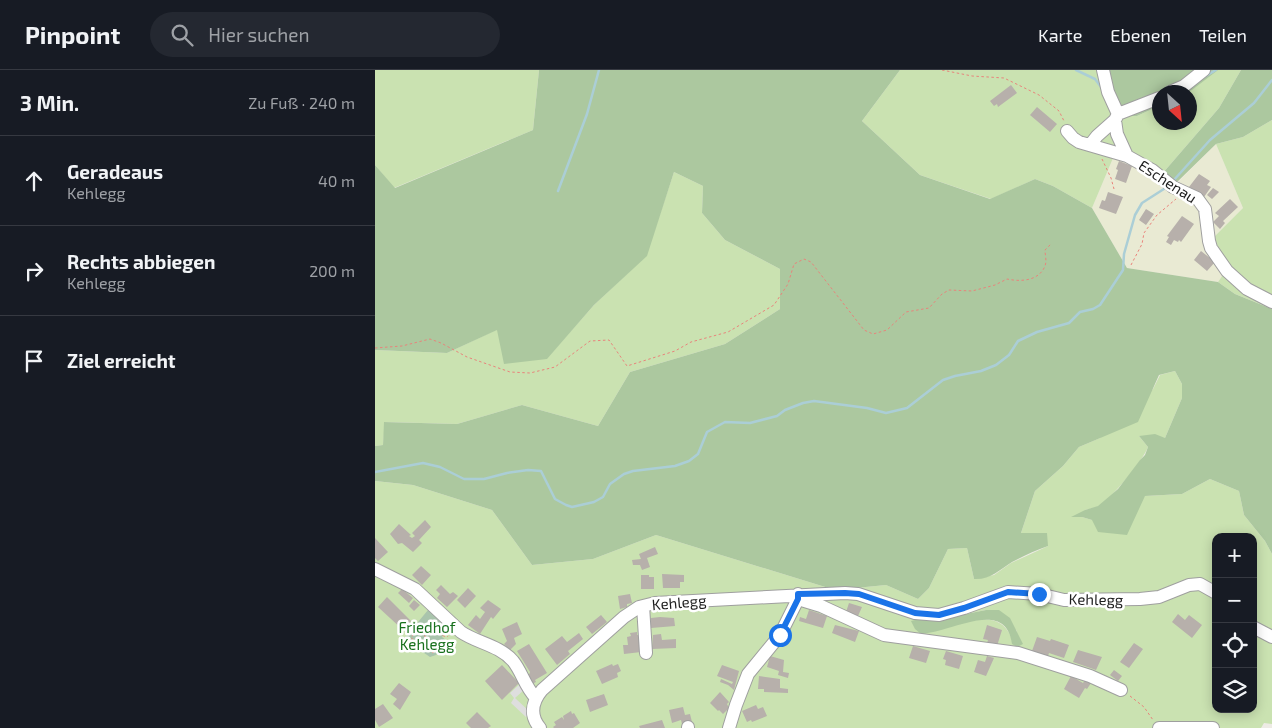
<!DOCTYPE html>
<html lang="de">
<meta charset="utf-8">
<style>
:root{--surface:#171b24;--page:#242831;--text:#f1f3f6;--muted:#9ea1a6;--line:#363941}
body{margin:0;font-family:"Exo 2",sans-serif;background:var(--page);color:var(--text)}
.controls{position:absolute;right:15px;bottom:15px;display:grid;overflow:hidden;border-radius:10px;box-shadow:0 2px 12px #0003}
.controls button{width:45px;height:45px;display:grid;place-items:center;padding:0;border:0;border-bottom:1px solid var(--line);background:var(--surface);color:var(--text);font:25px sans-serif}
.compass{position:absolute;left:777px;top:15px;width:45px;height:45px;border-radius:50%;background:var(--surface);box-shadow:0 2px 12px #0003;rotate:153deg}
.stop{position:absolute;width:15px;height:15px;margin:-11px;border:4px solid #1a73e8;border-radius:50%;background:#fff}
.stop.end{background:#1a73e8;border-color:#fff;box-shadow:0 1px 5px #0008}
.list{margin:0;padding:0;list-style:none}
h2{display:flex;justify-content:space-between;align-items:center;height:65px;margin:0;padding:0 20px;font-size:21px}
h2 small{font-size:16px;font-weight:400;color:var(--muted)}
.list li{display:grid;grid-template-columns:32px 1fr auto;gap:15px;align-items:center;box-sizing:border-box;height:90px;padding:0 20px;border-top:1px solid var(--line)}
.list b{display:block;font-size:19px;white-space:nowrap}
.list p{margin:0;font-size:16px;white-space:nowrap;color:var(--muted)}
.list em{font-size:16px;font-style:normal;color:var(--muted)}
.icon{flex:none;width:28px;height:28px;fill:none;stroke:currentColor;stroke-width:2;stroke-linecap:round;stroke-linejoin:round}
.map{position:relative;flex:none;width:897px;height:658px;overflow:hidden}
header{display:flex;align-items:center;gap:30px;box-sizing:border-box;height:70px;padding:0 25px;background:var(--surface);border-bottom:1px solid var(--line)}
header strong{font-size:24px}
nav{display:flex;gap:28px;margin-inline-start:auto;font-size:18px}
.search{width:350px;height:45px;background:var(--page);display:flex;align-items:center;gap:12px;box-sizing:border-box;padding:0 18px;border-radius:28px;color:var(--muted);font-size:19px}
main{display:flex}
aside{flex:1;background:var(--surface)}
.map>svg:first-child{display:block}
.farmland{fill:#e9ead3}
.grass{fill:#cae2b1;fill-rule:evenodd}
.forest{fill:#acc89f}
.cemetery{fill:#a9c4ac}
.parking{fill:#dedede}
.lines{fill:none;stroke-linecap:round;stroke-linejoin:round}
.stream{stroke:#abced6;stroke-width:2.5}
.building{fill:#b7b0ab}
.minor-casing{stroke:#9f9f9f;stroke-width:14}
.path{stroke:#e9837b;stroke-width:1;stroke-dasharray:2.5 2.5;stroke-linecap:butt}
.minor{stroke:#fff;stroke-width:12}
.route{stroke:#1a73e8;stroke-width:6}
.labels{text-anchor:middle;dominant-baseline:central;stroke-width:5;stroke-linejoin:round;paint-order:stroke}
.street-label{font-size:15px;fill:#1e1e1e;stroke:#fff}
.park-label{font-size:15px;fill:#18701d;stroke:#fff}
</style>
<header>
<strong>Pinpoint</strong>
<div class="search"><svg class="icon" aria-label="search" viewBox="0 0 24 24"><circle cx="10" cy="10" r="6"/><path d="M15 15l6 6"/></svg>Hier suchen</div>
<nav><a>Karte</a><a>Ebenen</a><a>Teilen</a></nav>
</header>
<main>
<aside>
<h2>3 Min.<small>Zu Fuß · 240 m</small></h2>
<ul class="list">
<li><svg class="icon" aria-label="ahead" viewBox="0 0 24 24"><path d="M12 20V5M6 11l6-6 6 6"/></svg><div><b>Geradeaus</b><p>Kehlegg</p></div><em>40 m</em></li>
<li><svg class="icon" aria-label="right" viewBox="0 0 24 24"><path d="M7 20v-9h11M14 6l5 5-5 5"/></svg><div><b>Rechts abbiegen</b><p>Kehlegg</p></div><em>200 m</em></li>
<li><svg class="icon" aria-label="arrive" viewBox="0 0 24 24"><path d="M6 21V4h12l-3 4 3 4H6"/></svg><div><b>Ziel erreicht</b></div></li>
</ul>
</aside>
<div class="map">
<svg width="897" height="658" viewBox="0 0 897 658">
<rect width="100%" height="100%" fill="#eeebe5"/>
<path class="farmland" d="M841 74 868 138 835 171 852 199 843 212 752 198 717 138 741 81 800 115Z"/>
<path class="grass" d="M0 0H164L158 60 19 118 0 95Z
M525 0H730L762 46 784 36V52H814V22H813L842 0H866L844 38 787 104 741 81 717 138 678 116 660 109 616 129 545 105 487 51Z
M897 50V239L860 224 843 212 852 199 835 171 868 138 841 74 868 67Z
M299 102 328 116 327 143 350 170 405 199V239L350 274 255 302 223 356 147 335 82 354 10 352 8 375 0 376V280L72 283 123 259 172 288 219 235 271 186Z
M800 301 807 314V328L790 368 764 366 773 377C769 389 735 431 722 437 719 438 714 439 710 440L707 447 717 450 770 426 807 424 835 409 864 421 869 445 890 471 897 484V654L889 653 886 658H0V411L38 415 117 440 157 495 218 489 281 465 460 520 511 515 543 529 554 518 573 479 592 478 599 509 619 505 636 493 673 476 646 463 660 421 688 396 704 377 725 368 778 319 785 305ZM841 467H878V639H841ZM611 540 642 561 636 567C623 534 580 557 556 562L540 550H560Z"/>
<path class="forest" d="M164 0H525L487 51 545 105 615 129 660 109 678 116 717 138 752 198 843 212 860 224 897 239V484L890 471 869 445 864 421 835 409 807 424 770 426 752 465 723 462 717 450 707 447H696L710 440 723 436 743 419 765 390 770 385 773 377 764 366 780 364 790 368 807 328V314L800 301 784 305 763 352 704 377 688 396 660 421 646 463H672L673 476C661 480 649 486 637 492 624 500 615 510 599 509L592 478 573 479 554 518 543 529 511 515 460 520 281 465 218 489 157 495 117 440 38 415 0 411V376L8 375 9 352 82 354 147 335 223 356 255 302 350 274 405 239V199L350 170 327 143 328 116 299 102 272 186 219 235 172 289 129 294 122 260 72 283 0 280V95L20 118 158 60Z
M730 0H843L817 20 813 22H784V36L762 46H751L746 40Z
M866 0H897V50L868 67 841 74 799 115 787 104 844 38Z
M611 540H624L635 548 648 574 642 577 637 574C632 537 597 552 573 558 564 561 555 563 546 564L540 559 536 551 540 550H560Z"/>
<path class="cemetery" d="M53 540H57L73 556 67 567 72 571 61 585 55 587 29 569Z"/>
<path class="parking" d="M145 614 150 619 140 628 155 642 151 647 136 633 139 628 135 623Z"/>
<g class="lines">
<path class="stream" d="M701 0 720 9 726 17
M829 7 841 0
M798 111 835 70 879 33 897 10
M183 121 212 44 224 0
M0 402 48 393 65 397 89 409H109L132 403 153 400 166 401 180 429 191 435 197 437 219 432 228 427 235 414 249 404 258 401 300 396 314 391 323 384 332 362 350 352 375 353 402 346 410 340 428 333 439 331 492 338 511 343 532 338 568 310 580 306 606 301 621 295 634 285 643 271 662 262 694 253 705 242 718 239 725 235 748 200 749 184 760 145 767 133 792 117"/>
</g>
<path class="building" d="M636 15 642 23 623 37 622 34 619 36 615 31Z
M662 37 682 54 675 62 655 45Z
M744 91 757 96 751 113 740 109 743 100 741 99Z
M824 104 835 111 832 115 836 117 829 127 814 117Z
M838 118 844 122 837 129 832 125Z
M733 122 748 127 741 144 724 138 727 130 730 131Z
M855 129 863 137 848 151 850 153 845 159 838 152 844 146 840 143Z
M771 139 779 144 771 155 764 150Z
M807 146 819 154 806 172 804 170 803 172 799 170 796 175 791 172 794 167 792 166Z
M826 181 840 192 832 201 819 190Z
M50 450 56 457 44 470 47 473 38 482 27 473 23 474 15 464 24 454 36 465 34 466 37 468 40 466 37 463Z
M0 468 13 482 3 491 0 488Z
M280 477 283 484 272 488 275 497 267 500 265 495H258L257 490 266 489 264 484Z
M46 496 56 505 47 515 37 505Z
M287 504 309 505V512H305V518H288Z
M266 505H274V507H279V519H266Z
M66 515 75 524 78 522 83 526 72 537 62 528 65 524 61 520Z
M93 518 101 526 90 538 82 530Z
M27 519 38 528 34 533 23 523Z
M255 524 257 533 252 534V537L245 539 243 526Z
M12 527 36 551 28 560 3 537Z
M39 530 45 535 39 541 34 536Z
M113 530 126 539 118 549 116 547 105 564 93 555 101 545 105 549 110 542 105 538Z
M474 533 487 537 483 546 471 542Z
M434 540 452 546 448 558 424 551 425 547 431 549Z
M803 544 810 550 814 545 827 555 817 568 797 552Z
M226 545 232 552 217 564 211 557Z
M285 547 299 548 300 556 276 558V548Z
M142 552 147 564 139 568 141 574 135 580 129 574 132 571 127 559Z
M460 555 484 561 480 572 457 563Z
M612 555 627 560 622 576 612 573 613 570 608 569Z
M262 562V565H265L266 582 249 584 248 575H253L252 567 256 566 255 563Z
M204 563 208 569 193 581 195 584 182 595 170 579 187 566 192 572Z
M286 564 287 570 301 569V578L277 579 278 565Z
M662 567 675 571 676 569 694 575 689 588 674 583 673 586 657 581Z
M759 573 768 579 754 598 745 592Z
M154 574 172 603 160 610 161 612 157 614 153 608 155 602 142 581Z
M538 576 555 581 551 593 534 588Z
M703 580 727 587 721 600 698 592Z
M571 581 588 586 584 599 570 595 571 590 568 589Z
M395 586 409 590 408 602 414 603 413 608 403 605 404 601 392 597Z
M612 586 619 588 611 606 599 602 603 590 610 592Z
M237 594 238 596 243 594 246 601 242 603 243 607 227 614 221 601Z
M127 595 144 613 127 630 110 611Z
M347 595 364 601 359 620 353 615 345 612 346 609 357 614 358 612 342 606Z
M739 600 747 606 743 611 735 605Z
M384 606 405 609V618L413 619V623L389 622V619H383Z
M696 606 708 613 710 610 716 613 712 619 710 618 704 628 689 619Z
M24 613 36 622 25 640 18 634 22 629 15 624Z
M345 622 354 632 352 634 354 638 348 644 344 640 343 641 335 633Z
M229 624 233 635 215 642 211 630Z
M8 634 18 648 4 657 0 650V639Z
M381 635 383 639 388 637 392 646 377 652 376 650 372 652 367 641Z
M308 637 310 645 315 644 317 652 307 654 306 650 297 653 294 640Z
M196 641 197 644 199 643 205 653 198 658H179L178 657 181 655 179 652 187 647 189 650 188 646Z
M102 642 116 656 113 658H96L91 653Z
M287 650 290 658H265L264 656Z"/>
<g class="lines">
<g class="minor-casing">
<path id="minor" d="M728 0 733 22 743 44 740 50 742 64 752 86 777 100 798 117 822 128 830 139 834 171 836 178 852 201 872 219 897 232
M795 22 809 16 829 0
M743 44 784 28
M692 61 698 68 704 72 752 86
M715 75 722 66 740 50
M0 499 40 519 86 562C102 573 124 575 138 591 147 602 150 617 161 628
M423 529 446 536 509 565 643 583 715 606 746 620
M268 536 271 583
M878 557 897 567
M313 657V658
M165 658C154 645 157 632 167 620L249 547 264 537 280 533 470 523 483 524 540 543 564 545 589 538 633 522 664 524 689 530 765 529 784 527 814 515 825 514 841 523
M354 658 361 635 373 604 405 565 423 529V524
M784 658H838"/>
</g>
<path class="path" d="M567 0 597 6 629 8 664 25 684 41 689 51
M727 89 736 108 739 119
M756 195 767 174 769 163 782 145 801 129
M0 278 27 276 55 269 66 273 92 287 135 302 155 303 180 297 215 271 234 270 252 296 300 281 316 272 353 262 399 235 413 214 419 194 429 189 436 192 489 260 498 264 512 260 531 242 554 238 567 224 574 220 597 221 620 215 632 209C646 212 664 211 670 196 672 191 670 185 670 180L676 174
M41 560 36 568 58 583 63 575 41 560 46 554 54 561 72 567 73 566
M755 626 769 637 778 650"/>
<use href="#minor" class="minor"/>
</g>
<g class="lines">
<path class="route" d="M405 565 423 529V524L470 523 484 524 540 543 564 545 589 538 633 522 664 524"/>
</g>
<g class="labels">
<g class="street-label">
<text transform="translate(793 111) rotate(33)">Eschenau</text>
<text transform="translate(721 529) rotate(1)">Kehlegg</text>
<text transform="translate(304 532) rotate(-5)">Kehlegg</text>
</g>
<g class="park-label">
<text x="52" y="557">Friedhof<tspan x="52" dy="17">Kehlegg</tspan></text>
</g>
</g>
</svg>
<div class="controls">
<button>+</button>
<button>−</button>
<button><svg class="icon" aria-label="locate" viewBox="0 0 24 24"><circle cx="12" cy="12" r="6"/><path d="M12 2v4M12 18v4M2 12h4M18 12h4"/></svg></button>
<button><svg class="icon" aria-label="layers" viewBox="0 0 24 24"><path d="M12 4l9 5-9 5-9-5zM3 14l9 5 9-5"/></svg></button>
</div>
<svg class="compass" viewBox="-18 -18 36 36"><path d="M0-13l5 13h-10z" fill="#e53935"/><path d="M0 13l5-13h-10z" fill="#9ea1a6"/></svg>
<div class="stop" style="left:405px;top:565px"></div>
<div class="stop end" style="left:664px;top:524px"></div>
</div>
</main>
